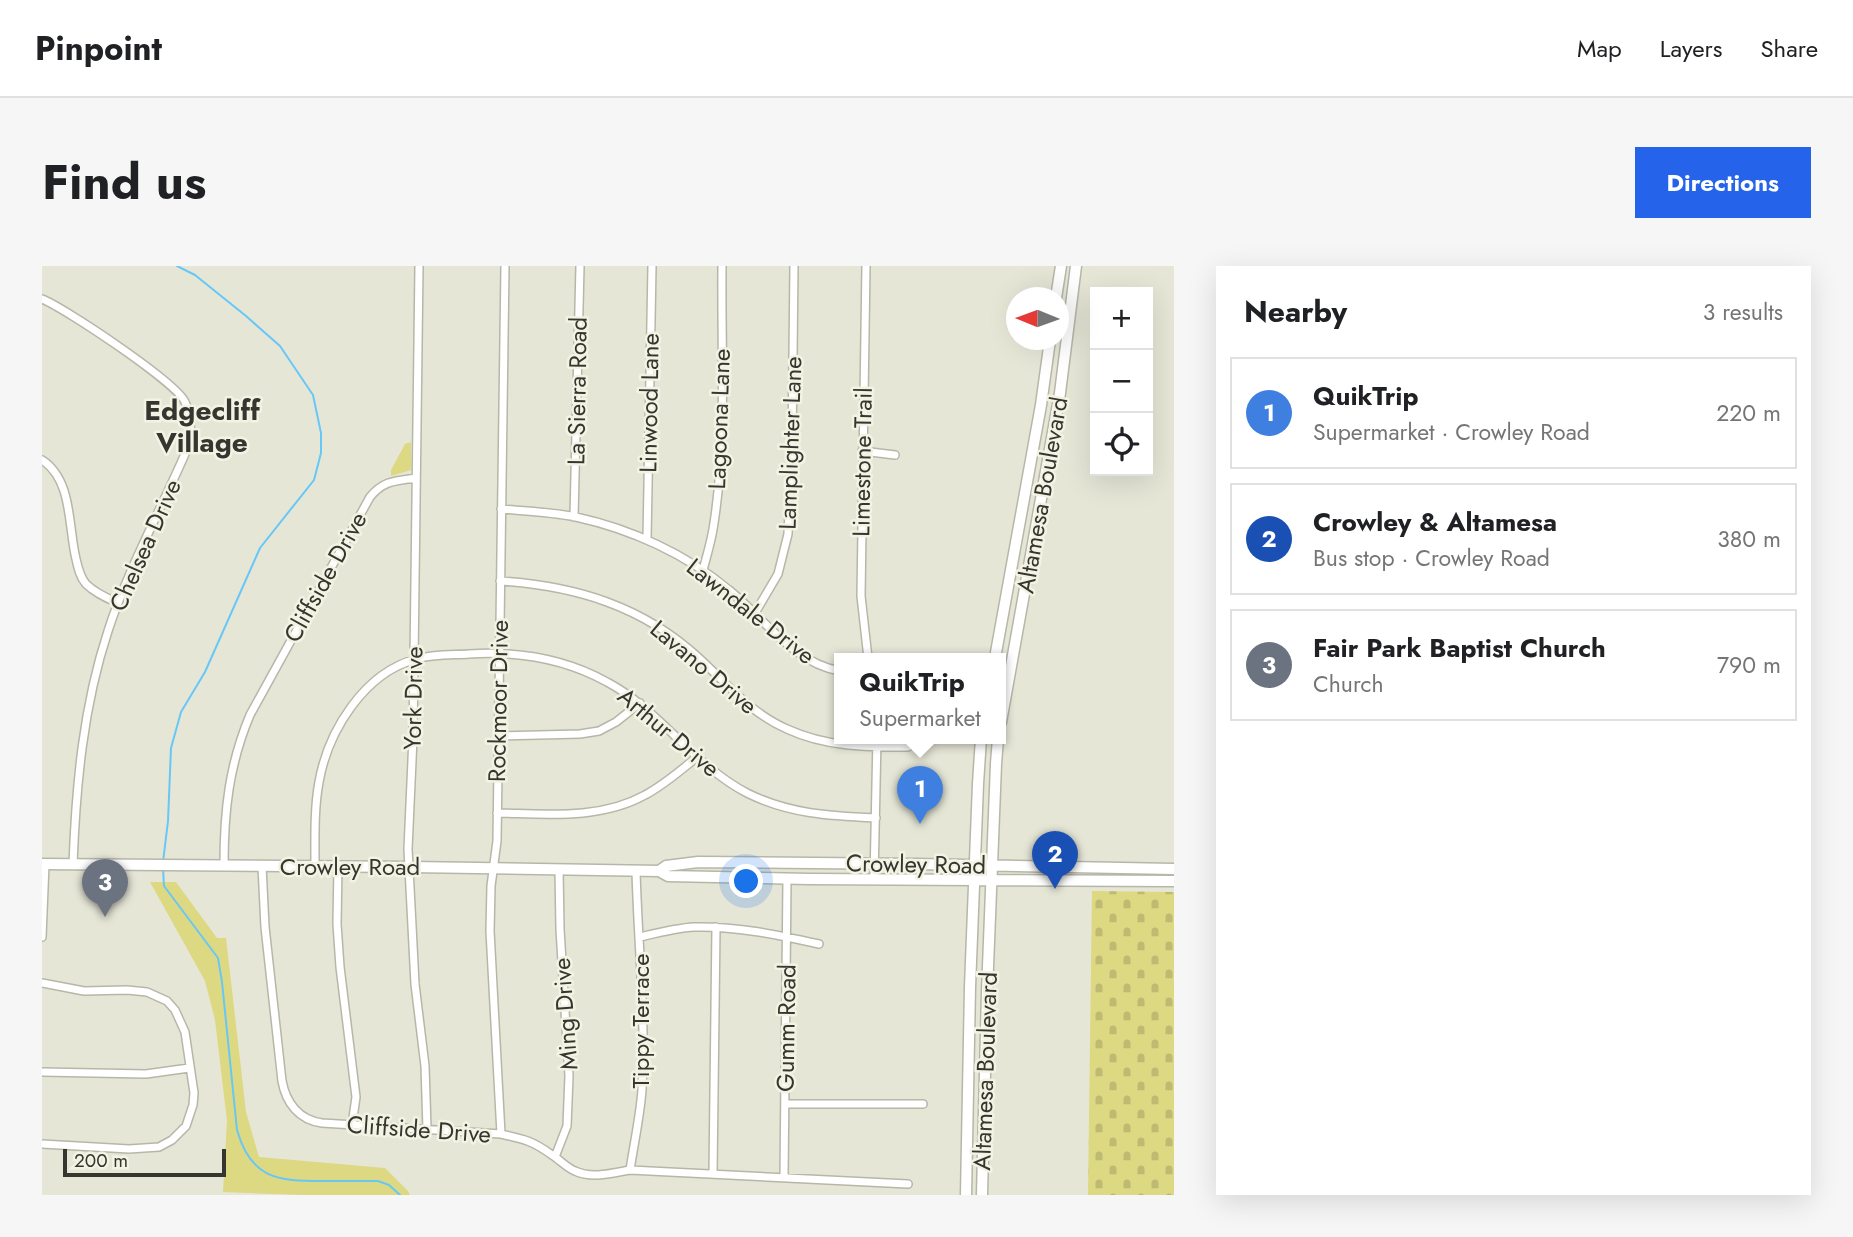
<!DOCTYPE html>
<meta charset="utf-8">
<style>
:root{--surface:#fff;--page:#f6f6f6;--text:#202124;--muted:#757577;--line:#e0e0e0;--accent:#2563eb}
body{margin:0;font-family:Jost,sans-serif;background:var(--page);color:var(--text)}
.controls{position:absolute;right:21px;top:21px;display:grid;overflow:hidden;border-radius:0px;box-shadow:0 7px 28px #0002}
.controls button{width:63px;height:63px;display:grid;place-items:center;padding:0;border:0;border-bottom:2px solid var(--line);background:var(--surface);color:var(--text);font:35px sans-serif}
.compass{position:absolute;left:964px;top:21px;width:63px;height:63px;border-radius:50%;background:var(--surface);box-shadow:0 7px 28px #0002;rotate:271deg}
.scale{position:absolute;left:21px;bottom:18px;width:163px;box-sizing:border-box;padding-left:7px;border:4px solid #363630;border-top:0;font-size:19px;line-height:24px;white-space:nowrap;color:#363630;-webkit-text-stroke:5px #f3f3e4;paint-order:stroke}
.you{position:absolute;left:705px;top:616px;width:24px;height:24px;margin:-18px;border:5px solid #fff;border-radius:50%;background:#1a73e8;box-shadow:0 0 0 10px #1a73e833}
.badge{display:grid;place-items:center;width:46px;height:46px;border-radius:50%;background:var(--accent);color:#fff;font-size:23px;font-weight:700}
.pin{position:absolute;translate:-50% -58px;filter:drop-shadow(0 2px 4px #0008)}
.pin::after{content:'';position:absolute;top:37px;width:24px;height:21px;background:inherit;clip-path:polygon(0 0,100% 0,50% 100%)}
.popup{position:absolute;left:792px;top:387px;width:172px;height:91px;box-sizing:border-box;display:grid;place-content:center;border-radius:0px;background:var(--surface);filter:drop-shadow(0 2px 5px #0005);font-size:23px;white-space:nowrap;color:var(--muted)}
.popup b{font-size:26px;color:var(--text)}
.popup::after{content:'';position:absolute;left:50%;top:100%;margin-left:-14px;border:14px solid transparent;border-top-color:var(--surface)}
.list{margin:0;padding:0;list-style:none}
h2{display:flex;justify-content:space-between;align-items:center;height:91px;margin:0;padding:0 28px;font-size:30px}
h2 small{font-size:23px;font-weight:400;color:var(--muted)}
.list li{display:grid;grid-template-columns:46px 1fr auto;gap:21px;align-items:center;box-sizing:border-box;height:112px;margin:0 14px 14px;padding:0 14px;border:2px solid var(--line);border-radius:0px}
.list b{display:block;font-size:26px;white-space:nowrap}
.list p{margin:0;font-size:23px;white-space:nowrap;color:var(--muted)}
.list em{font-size:23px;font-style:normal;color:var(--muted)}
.icon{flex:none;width:38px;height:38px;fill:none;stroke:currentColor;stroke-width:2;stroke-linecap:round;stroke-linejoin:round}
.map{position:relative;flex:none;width:1132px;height:929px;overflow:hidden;border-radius:0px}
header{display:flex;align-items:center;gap:42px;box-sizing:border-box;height:98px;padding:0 35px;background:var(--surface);border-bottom:2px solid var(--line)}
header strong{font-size:33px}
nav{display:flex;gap:38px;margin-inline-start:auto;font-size:24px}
.intro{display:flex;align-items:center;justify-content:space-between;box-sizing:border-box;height:168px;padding:0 42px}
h1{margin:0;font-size:49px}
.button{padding:18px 32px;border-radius:0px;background:var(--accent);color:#fff;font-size:24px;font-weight:700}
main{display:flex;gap:42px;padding:0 42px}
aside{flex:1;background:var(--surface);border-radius:0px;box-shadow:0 7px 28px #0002}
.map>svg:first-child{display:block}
.green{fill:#ddd882}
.cemetery{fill:url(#cemetery-stones)}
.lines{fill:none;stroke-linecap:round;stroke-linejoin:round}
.stream{stroke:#67c7f7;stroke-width:2}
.minor-casing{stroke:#b7b7a9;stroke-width:10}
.secondary-casing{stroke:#b7b7a9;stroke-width:13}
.minor{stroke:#fff;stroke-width:7}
.secondary{stroke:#fff;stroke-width:10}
.labels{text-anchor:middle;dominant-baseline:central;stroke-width:5;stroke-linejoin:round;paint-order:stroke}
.street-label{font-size:24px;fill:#363630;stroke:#f3f3e4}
.quarter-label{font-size:28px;font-weight:bold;fill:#363630;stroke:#f3f3e4}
</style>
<header>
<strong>Pinpoint</strong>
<nav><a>Map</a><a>Layers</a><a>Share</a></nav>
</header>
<div class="intro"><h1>Find us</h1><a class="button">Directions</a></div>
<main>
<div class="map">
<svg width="1132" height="929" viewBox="0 0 1132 929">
<defs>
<pattern id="cemetery-stones" width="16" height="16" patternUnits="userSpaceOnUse" patternTransform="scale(1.75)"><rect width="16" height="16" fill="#ddd882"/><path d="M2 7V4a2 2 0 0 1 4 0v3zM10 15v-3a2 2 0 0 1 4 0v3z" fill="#beba71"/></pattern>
</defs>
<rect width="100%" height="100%" fill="#e6e6d7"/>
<path class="green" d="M369 176V204L349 210V204L363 178Z
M108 616H134L175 672H184L204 846 217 891 343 902 366 925 368 929H259L181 926 185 855 173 754 163 715Z"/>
<path class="cemetery" d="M1050 625 1132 626V929H1046Z"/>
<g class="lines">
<path class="stream" d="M121 596 126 555 129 482 139 446 163 406 218 282 272 214 279 187V167L271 129 238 80 204 50 153 9 135 0
M121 602 122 620 176 692 180 716 195 864C209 913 235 915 281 915 299 915 318 915 336 915L347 919 358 929"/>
<g class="minor-casing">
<path id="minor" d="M377 0 371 472 366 583 373 718 383 800 385 863
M824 0 819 330 826 392
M0 33C23 42 135 117 143 136 151 152 149 172 143 188 118 245 85 306 66 365 41 441 34 520 31 598
M820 185 853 189
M0 194C31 214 26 261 34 293 36 302 38 311 44 318 53 327 65 332 76 337
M459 243C484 245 510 246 534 251 589 263 644 288 687 324 722 352 751 397 798 405
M532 251 538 0
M605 274 610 0
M661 304C665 289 670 273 672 257 685 173 679 85 680 0
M458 315C534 320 601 340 658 393 686 419 710 448 745 463 784 481 824 481 866 481
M713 347 736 308 746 268 750 180 752 0
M456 470 538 468 557 465 574 456 598 437
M455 547C504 548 558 554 603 529 622 519 638 505 655 491
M182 599C182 545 187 499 208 449L328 231C342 214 354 215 374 212
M220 600 223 661 240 815C244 837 257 854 280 857L459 868C482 873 491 875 510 889 518 894 525 902 533 905 550 913 571 907 588 904L866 918
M273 600C273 572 272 543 277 516 286 465 322 407 374 393 391 388 410 389 427 388 475 385 522 392 565 416 618 444 651 499 705 527 747 548 788 550 834 552
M296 600 295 658 298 701 314 831 310 859
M832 613 835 472
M0 671 3 598
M598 671C615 667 634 662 652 661 695 660 736 669 777 678
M0 717 42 725 85 724 105 726 125 735 133 744 143 766 152 827 151 839 144 860 130 874 117 881 87 883 0 878
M0 806 104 808 147 802
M743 838H881
M459 868 448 665 449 620 455 575 463 0
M513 891 525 860 527 810 518 663 517 603
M588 904C592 877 598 851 600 824 604 751 596 678 594 605
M671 908 674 661
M742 912 745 613"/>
</g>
<g class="secondary-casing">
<path id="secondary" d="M1014 32 1019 0
M953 392 999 139 1008 74
M959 456 1018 127 1034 0
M0 598 369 601 617 605 626 610 767 613 1132 615
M617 605 624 600 656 596 875 598 1132 603
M924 929 928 721 936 518 939 472
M940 929 945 726 954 498 956 472"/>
</g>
<use href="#minor" class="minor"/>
<use href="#secondary" class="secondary"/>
</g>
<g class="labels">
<g class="street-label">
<text transform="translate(535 125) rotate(-89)">La Sierra Road</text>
<text transform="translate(607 137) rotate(-89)">Linwood Lane</text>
<text transform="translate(677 153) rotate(-88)">Lagoona Lane</text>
<text transform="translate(748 177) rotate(-88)">Lamplighter Lane</text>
<text transform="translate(820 196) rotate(-89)">Limestone Trail</text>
<text transform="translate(1000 229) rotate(-80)">Altamesa Boulevard</text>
<text transform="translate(103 279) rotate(-66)">Chelsea Drive</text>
<text transform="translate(283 311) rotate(-61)">Cliffside Drive</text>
<text transform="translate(709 345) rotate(38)">Lawndale Drive</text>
<text transform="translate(662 401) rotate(40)">Lavano Drive</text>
<text transform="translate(371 432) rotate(-89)">York Drive</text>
<text transform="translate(456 435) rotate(-89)">Rockmoor Drive</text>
<text transform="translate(627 466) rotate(40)">Arthur Drive</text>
<text transform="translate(874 598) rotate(1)">Crowley Road</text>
<text x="308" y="600">Crowley Road</text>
<text transform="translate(523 748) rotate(-94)">Ming Drive</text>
<text transform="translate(598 755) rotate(-90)">Tippy Terrace</text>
<text transform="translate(744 762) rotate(-89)">Gumm Road</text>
<text transform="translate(943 805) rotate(-88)">Altamesa Boulevard</text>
<text transform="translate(377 863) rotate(4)">Cliffside Drive</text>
</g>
<g class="quarter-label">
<text x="160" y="144">Edgecliff<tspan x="160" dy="32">Village</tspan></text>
</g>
</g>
</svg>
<div class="controls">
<button>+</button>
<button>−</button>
<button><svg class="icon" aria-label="locate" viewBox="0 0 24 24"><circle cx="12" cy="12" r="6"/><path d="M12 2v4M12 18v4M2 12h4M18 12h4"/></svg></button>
</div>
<svg class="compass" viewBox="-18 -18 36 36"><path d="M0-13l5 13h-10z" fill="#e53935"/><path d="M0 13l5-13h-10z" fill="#757577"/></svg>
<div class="scale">200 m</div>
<div class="you"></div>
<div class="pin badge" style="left:878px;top:558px;background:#3f7fe0">1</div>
<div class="popup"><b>QuikTrip</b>Supermarket</div>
<div class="pin badge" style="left:1013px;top:623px;background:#1a4fb4">2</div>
<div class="pin badge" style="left:63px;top:651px;background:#6b7280">3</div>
</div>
<aside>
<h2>Nearby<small>3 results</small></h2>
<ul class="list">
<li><span class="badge" style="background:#3f7fe0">1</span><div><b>QuikTrip</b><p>Supermarket · Crowley Road</p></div><em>220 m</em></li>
<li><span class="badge" style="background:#1a4fb4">2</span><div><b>Crowley &amp; Altamesa</b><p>Bus stop · Crowley Road</p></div><em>380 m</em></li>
<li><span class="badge" style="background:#6b7280">3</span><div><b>Fair Park Baptist Church</b><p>Church</p></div><em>790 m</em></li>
</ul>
</aside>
</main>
